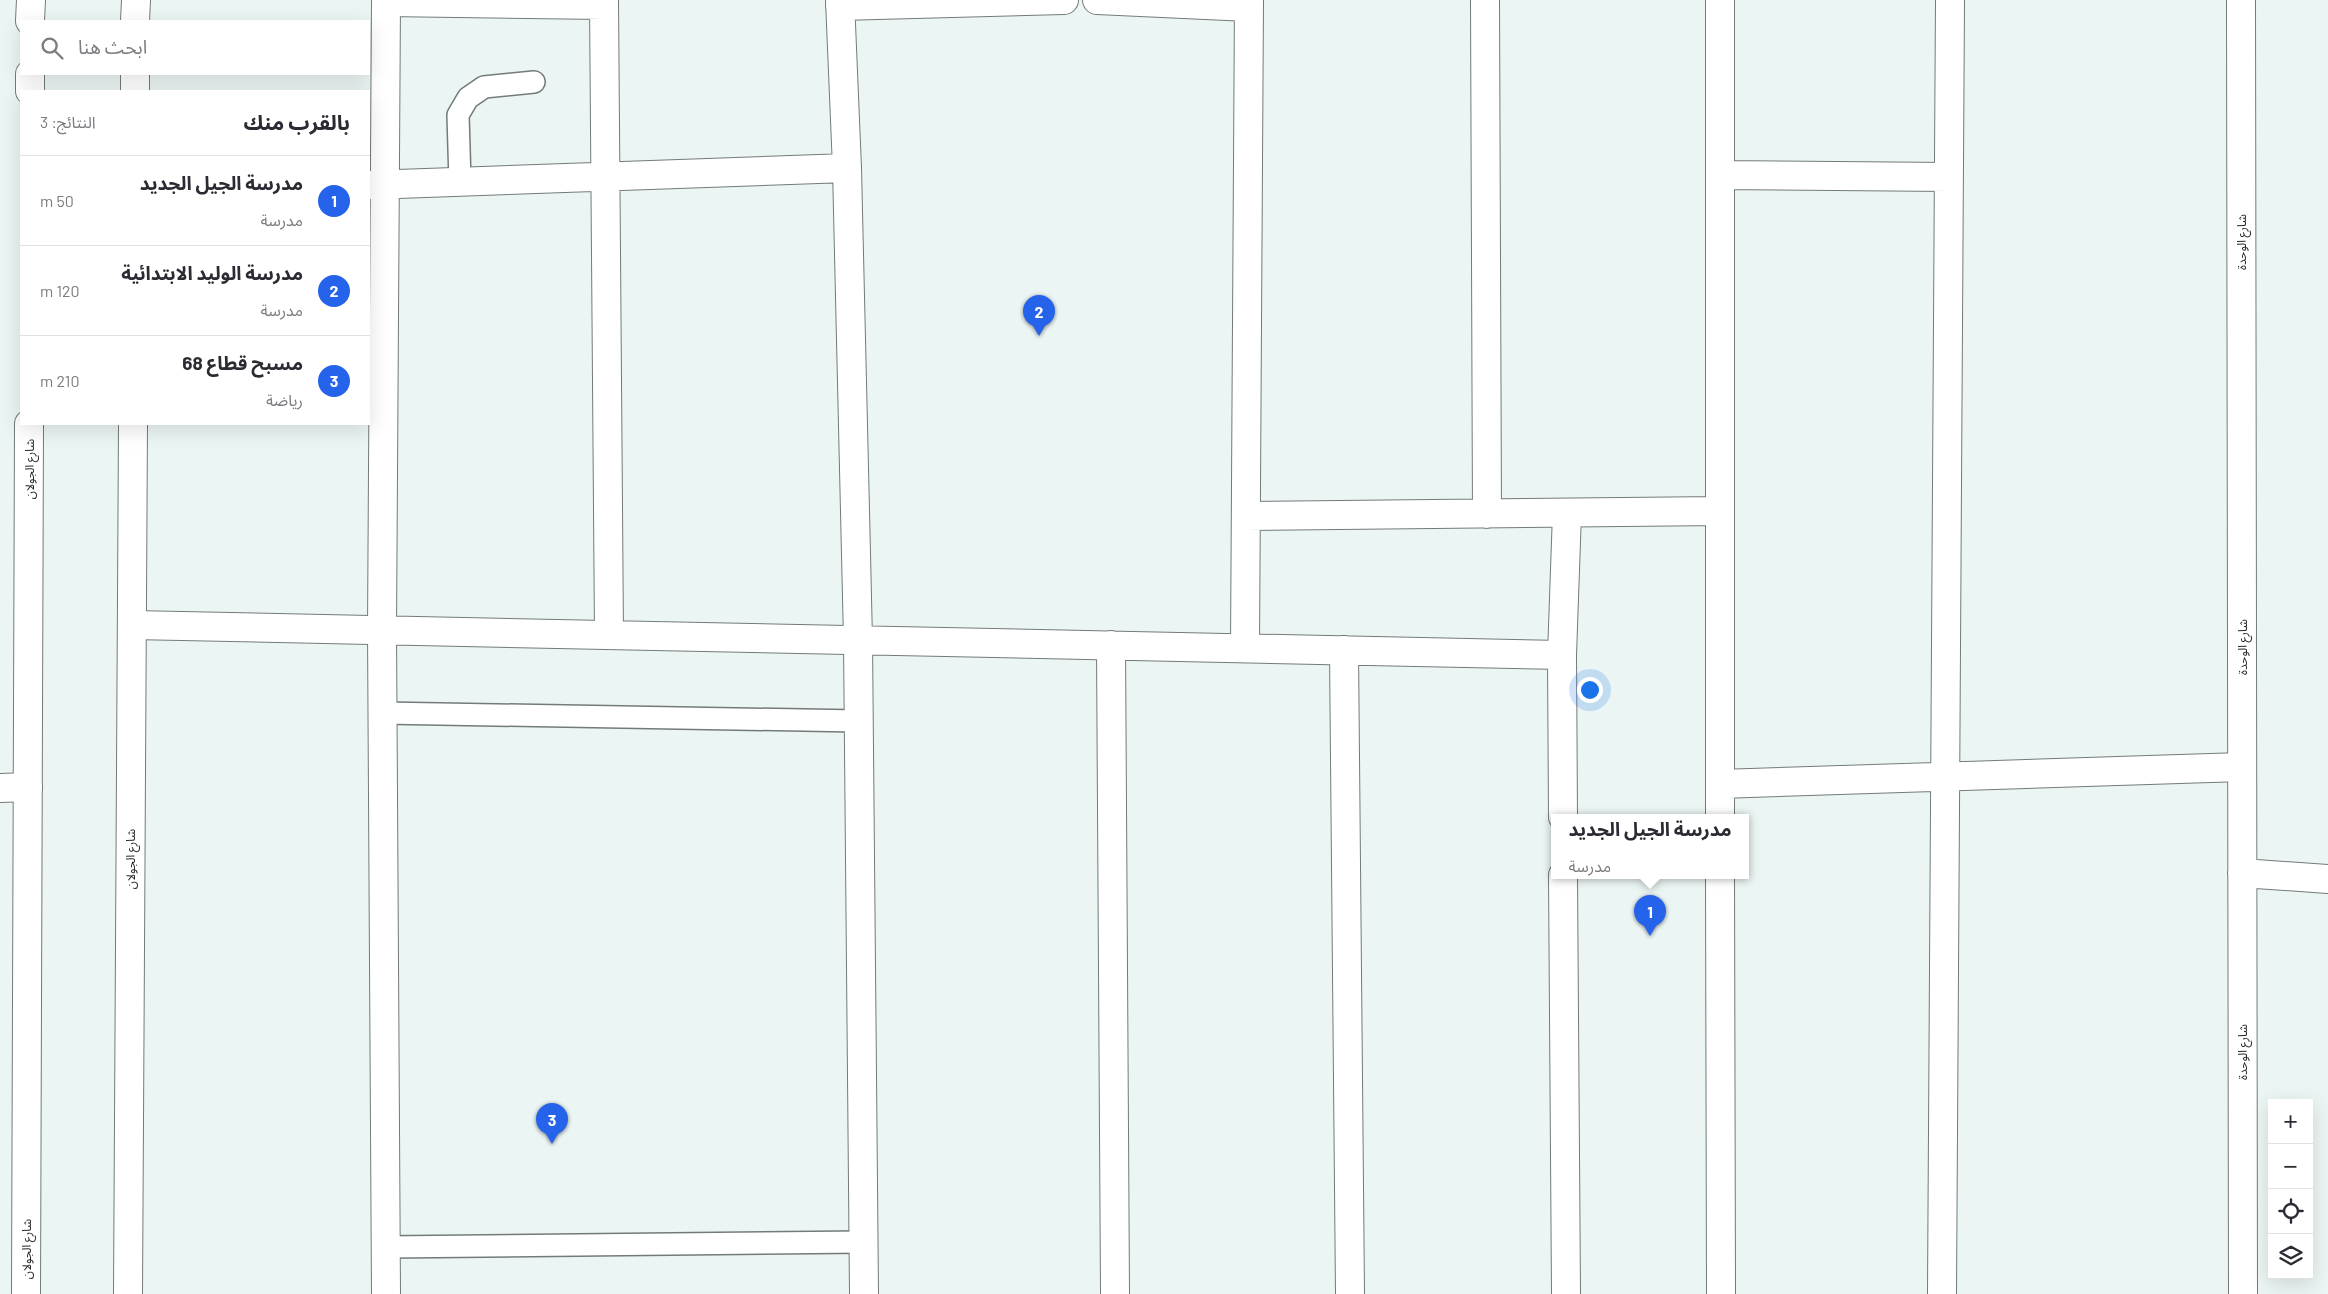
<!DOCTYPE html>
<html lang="ar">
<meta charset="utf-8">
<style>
:root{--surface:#fff;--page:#f7f7f7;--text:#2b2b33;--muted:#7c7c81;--line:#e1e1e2;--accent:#2563eb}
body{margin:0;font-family:Barlow,"Noto Sans Arabic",sans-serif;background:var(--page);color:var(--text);direction:rtl}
.controls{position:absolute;right:15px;bottom:15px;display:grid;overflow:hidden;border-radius:0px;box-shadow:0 5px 20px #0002}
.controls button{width:45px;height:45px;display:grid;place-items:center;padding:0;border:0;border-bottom:1px solid var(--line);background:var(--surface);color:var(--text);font:25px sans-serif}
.you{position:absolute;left:1589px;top:689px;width:18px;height:18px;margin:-12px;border:4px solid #fff;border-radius:50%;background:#1a73e8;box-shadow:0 0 0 8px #1a73e833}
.badge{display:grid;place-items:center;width:32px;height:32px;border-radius:50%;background:var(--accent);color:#fff;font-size:16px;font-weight:700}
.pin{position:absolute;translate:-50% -41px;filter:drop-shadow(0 1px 2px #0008)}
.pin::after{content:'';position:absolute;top:26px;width:18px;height:15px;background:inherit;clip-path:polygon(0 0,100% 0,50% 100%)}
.popup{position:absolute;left:1551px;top:814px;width:198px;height:65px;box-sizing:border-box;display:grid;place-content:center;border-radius:0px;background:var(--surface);filter:drop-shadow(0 1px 4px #0005);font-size:16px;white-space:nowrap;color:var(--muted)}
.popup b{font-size:19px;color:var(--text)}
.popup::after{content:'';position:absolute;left:50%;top:100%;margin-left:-10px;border:10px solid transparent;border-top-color:var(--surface)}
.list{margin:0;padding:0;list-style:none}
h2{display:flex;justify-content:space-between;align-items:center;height:65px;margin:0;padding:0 20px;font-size:21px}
h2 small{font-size:16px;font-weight:400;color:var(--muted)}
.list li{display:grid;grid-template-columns:32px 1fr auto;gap:15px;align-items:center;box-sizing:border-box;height:90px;padding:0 20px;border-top:1px solid var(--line)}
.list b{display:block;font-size:19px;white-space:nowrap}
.list p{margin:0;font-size:16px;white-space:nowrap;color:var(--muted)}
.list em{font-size:16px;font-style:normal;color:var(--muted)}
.icon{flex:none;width:28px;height:28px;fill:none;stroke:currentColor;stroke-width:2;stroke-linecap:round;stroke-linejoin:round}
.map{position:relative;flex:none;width:2328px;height:1294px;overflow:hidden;direction:ltr}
.search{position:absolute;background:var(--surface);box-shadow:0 5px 20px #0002;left:20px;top:20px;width:350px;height:55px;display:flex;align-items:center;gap:12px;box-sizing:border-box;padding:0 18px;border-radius:0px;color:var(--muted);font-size:19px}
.panel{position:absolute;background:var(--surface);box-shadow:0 5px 20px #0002;left:20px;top:90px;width:350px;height:335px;border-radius:0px;direction:rtl}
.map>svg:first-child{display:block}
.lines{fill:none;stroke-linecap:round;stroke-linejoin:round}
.service-casing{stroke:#737b7a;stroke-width:24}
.minor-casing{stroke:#737b7a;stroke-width:30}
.tertiary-casing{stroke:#737b7a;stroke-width:30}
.service{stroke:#fff;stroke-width:21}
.minor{stroke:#fff;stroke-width:28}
.tertiary{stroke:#fff;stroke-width:28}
.labels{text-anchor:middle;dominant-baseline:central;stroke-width:4;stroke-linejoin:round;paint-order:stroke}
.street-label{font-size:12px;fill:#1f2322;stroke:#fff}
</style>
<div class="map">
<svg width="2328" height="1294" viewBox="0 0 2328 1294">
<rect width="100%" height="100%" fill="#ebf5f4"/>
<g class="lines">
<g class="service-casing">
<path id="service" d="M460 182 458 115 468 98 484 87 534 82
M383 713 859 721
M386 1247 864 1242"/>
</g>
<g class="minor-casing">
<path id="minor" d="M386 0 382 630 386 1294
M604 0 609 635
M840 0 847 168 858 640 864 1294
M1097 0 1249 7
M1485 0 1487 514
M1720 0V817
M386 2 604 5
M840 6 1064 0
M1720 175 1949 177
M369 185 847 168
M1246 516 1720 511
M132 625 1562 655
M1111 645 1115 1294
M1245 648 1249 0
M1344 650 1350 1294
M1720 784 2242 767
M0 788 28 787
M1563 817 1562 655 1567 513
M1563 875 1566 1294
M1720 875 1721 1294
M1942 1294 1950 0"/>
</g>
<g class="tertiary-casing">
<path id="tertiary" d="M2241 0 2243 1294
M30 21 31 0
M135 21 136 0
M30 91V74
M135 91V74
M2242 873 2328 879
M26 1294 29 424
M128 1294 133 424"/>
</g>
<use href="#service" class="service"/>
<use href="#minor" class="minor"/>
<use href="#tertiary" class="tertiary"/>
</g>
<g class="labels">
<g class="street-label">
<text transform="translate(2241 242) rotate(-90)">شارع الوحدة</text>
<text transform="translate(29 469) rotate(-90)">شارع الجولان</text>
<text transform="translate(2242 647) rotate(-90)">شارع الوحدة</text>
<text transform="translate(130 859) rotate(-90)">شارع الجولان</text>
<text transform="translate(2242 1052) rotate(-90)">شارع الوحدة</text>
<text transform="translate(26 1249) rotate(-90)">شارع الجولان</text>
</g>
</g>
</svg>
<div class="controls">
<button>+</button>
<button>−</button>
<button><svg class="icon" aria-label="locate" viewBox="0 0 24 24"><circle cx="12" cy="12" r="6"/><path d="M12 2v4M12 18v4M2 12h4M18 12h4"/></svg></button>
<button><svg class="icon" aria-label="layers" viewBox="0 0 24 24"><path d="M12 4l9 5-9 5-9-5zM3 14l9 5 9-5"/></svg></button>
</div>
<div class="you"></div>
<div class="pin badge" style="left:1650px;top:936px">1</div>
<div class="popup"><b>مدرسة الجيل الجديد</b>مدرسة</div>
<div class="pin badge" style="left:1039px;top:336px">2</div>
<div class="pin badge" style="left:552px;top:1144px">3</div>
<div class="search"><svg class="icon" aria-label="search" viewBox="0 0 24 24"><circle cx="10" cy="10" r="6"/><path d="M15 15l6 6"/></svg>ابحث هنا</div>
<section class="panel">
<h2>بالقرب منك<small>النتائج: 3</small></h2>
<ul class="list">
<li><span class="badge">1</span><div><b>مدرسة الجيل الجديد</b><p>مدرسة</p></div><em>50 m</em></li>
<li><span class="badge">2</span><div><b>مدرسة الوليد الابتدائية</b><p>مدرسة</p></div><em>120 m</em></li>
<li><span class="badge">3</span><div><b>مسبح قطاع 68</b><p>رياضة</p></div><em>210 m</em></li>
</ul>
</section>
</div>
